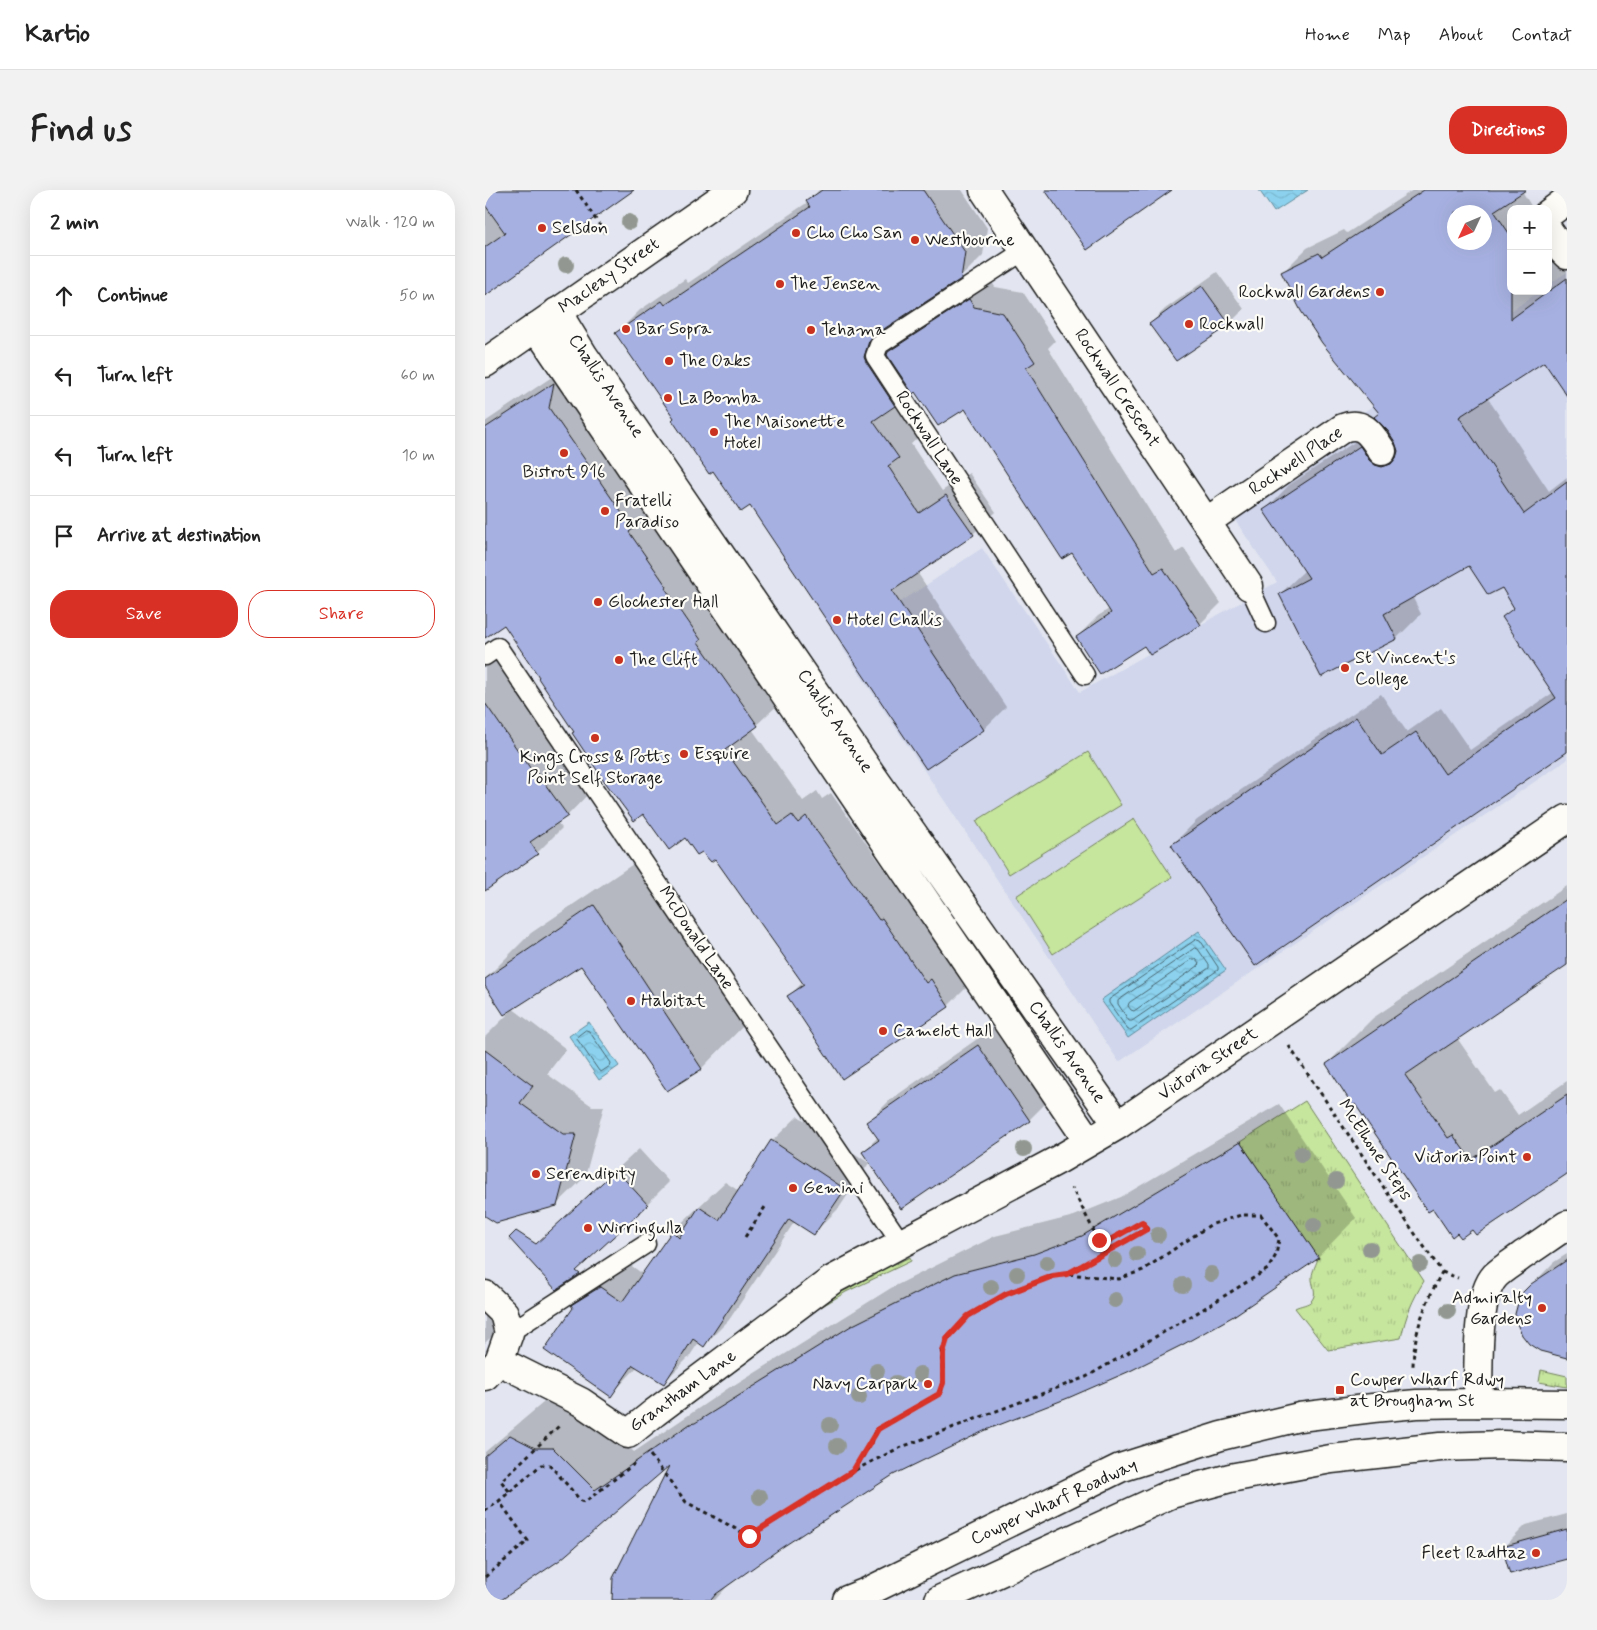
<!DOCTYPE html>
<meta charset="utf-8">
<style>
:root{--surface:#fff;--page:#f2f2f2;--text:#222;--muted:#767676;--line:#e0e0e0;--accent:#d93025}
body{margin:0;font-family:Mynerve,sans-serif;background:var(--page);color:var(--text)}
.controls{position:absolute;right:15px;top:15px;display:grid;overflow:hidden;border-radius:10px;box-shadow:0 5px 20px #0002}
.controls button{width:45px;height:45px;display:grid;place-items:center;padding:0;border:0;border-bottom:1px solid var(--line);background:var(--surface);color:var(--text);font:25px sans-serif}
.compass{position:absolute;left:962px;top:15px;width:45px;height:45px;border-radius:50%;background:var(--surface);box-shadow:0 5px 20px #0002;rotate:226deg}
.stop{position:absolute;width:15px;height:15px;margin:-11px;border:4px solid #d93025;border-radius:50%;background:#fff}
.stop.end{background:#d93025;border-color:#fff;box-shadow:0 1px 5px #0008}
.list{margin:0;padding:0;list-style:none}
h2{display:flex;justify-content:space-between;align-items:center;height:65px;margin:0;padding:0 20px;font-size:21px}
h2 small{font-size:16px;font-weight:400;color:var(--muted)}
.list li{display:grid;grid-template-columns:32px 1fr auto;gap:15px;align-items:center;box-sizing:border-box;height:80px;padding:0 20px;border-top:1px solid var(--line)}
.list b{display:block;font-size:19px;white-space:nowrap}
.list em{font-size:16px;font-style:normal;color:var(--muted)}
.actions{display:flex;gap:10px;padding:15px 20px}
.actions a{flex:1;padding:11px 0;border:1px solid var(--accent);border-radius:20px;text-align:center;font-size:18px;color:var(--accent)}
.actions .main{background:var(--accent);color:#fff}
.icon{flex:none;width:28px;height:28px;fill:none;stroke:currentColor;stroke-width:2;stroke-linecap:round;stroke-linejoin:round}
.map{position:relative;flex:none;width:1082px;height:1410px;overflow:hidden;border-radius:20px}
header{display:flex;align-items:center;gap:30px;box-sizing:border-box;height:70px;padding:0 25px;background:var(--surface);border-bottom:1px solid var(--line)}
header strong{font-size:24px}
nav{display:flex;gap:28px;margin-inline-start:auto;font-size:18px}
.intro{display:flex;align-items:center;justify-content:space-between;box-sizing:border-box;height:120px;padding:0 30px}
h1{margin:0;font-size:35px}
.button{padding:12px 22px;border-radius:20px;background:var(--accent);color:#fff;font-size:18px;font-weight:700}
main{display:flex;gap:30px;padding:0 30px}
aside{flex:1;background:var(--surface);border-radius:20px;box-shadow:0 5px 20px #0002}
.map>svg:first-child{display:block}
.built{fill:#d1d6ec}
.grass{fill:url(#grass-tufts);stroke:#71805c}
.park{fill:#c6e59d;stroke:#71805c}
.garden{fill:url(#garden-furrows);stroke:#71805c}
.water{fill:url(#water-waves);stroke:#5f899a}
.shadow{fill:#0003;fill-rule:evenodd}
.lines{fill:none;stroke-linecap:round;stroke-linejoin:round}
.shore{stroke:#496570;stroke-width:1}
.building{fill:#a7b1e1;stroke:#1c1c1c;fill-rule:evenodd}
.lane-casing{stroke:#1c1c1c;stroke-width:21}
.street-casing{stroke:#1c1c1c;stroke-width:31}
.secondary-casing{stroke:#1c1c1c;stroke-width:31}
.path{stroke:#1c1c1c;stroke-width:3;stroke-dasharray:4 4;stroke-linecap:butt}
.lane{stroke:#fdfcf7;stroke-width:18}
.street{stroke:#fdfcf7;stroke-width:28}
.secondary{stroke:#fdfcf7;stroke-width:28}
.tree{fill:#929891}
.route{stroke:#d93025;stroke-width:6}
.poi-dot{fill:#c8321e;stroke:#fdfcf7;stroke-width:2}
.labels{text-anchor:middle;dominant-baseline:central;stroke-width:4.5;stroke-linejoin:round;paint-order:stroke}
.poi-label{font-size:18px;fill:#1c1c1c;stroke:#fdfcf7;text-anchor:start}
.street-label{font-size:18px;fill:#1c1c1c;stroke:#fdfcf7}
</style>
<header>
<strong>Kartio</strong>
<nav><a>Home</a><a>Map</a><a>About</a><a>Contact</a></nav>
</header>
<div class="intro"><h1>Find us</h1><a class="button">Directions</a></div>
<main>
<aside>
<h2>2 min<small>Walk · 120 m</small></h2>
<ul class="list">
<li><svg class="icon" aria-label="ahead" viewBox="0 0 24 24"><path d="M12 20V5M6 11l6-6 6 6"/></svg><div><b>Continue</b></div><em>50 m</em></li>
<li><svg class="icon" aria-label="left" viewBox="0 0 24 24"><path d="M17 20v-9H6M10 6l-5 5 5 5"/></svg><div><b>Turn left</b></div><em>60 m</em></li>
<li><svg class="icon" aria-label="left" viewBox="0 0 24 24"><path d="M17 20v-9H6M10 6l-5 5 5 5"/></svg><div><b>Turn left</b></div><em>10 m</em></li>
<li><svg class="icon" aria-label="arrive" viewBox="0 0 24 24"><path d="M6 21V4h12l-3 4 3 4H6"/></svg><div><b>Arrive at destination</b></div></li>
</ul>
<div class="actions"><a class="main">Save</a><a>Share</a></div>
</aside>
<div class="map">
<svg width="1082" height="1410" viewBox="0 0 1082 1410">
<defs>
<pattern id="grass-tufts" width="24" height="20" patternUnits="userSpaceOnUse" patternTransform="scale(1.25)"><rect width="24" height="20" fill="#c6e59d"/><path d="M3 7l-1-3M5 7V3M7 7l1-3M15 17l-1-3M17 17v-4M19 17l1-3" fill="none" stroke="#aac487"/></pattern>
<pattern id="garden-furrows" width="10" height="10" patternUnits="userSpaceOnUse" patternTransform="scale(1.25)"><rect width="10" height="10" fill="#c6e59d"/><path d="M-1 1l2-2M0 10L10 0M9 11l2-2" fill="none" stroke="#aac487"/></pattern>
<pattern id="water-waves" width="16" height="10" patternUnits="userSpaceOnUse" patternTransform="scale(1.25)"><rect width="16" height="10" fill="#8cd2ee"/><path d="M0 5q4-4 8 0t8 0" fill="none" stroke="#78b4cc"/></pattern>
</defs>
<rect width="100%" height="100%" fill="#e3e6f0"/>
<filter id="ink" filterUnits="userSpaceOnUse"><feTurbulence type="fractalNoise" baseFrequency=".02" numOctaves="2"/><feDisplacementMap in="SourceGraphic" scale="10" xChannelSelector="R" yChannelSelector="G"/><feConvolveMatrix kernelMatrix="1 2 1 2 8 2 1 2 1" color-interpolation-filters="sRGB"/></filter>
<g filter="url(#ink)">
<path class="built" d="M1082 82V570L634 872 354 453 497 358 595 502 792 392 741 317 1055 101H1063V95Z"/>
<path class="grass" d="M820 911 939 1091C927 1111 921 1125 916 1148L843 1160 810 1118C815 1115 824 1115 827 1110 833 1102 826 1094 827 1087 827 1081 832 1073 833 1068L755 952Z
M1056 1180 1082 1186V1197L1054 1192Z"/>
<path class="park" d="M603 562 636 615 524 684 491 631Z
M649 629 687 687 568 764 531 706Z"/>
<path class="garden" d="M425 1067 426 1071 361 1102 334 1118 159 1249 155 1245 359 1097Z"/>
<path class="water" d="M774 0H823L789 22Z
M714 741 741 780 643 848 616 810Z
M104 832 134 876 114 890 84 846Z"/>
<path class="shadow" d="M0 0H146L0 104Z
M334 0H477L502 38 498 65 475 88 404 134 402 139 403 148 409 157 425 141 505 89 510 97 538 102 570 151 563 158 691 363 699 358 736 413 715 434 659 455 592 447 613 426 624 419 587 361 480 217 426 198 413 211 436 245 426 254 457 301 484 283 511 322 488 344 432 382 521 517 498 540 265 314 191 228 132 143 155 120 200 89 203 93 323 12Z
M928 0H1039L1037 1 1048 19H1026V101H1063V42L1082 70V203L1059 170 1002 207 1064 301 1082 287V561L687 655 712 630 896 504 922 542 956 518 985 560 1069 502 1019 427 1030 416 1018 396 984 375 927 406 936 424 912 448 795 404 820 380 780 320 804 295 897 234 895 222 798 82 822 58 859 40 862 43ZM969 22H999V52H969Z
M732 82 759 119 744 134 691 169 665 134 680 119Z
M92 170 297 511 267 539 318 611 332 601 337 609 346 603 419 707 422 704 488 791 463 816 358 887 304 806 318 792 230 668 200 647 158 623 90 542 56 487 19 433 0 446V232Z
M0 454 75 561 107 600 83 625 72 632 77 638 52 663 0 700Z
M157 668 264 830 217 878 182 900 96 774 27 818 81 859 62 884 107 916H119L100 987 71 1015 0 1024V847L28 819 0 794V789L46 743Z
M1082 696V773L972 848 1010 903 1015 900 1033 925 1082 891V982L988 1038 948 1017 842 874 888 828Z
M515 833 566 908 544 930 378 962 393 947 383 932 405 910Z
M794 914 871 1028 833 1067 500 1239 407 1284 296 1357 248 1390 230 1410H129L188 1271 14 1410H0V1262L65 1207 107 1220 149 1262 248 1195 249 1196 406 1098 510 1046 589 1026 636 1007Z
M313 926 384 973 354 1018 329 1043 310 1031 244 1130 219 1155 214 1152 204 1167 179 1192 153 1176 126 1205 94 1112 120 1086 141 1072 158 1084 188 1041 240 992 254 1001 287 951Z
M154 959 184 992 162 1014 138 1036 67 1039Z
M1082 1064V1166L1038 1104 1069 1072Z
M0 1116 21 1132 0 1153Z
M1082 1324V1368L1019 1357 1041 1335Z"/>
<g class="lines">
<path class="shore" d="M712 749 715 750 733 777V780L646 840H643L624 813V810Z
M710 758 713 759 724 775V778L647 831H644L633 814V811Z
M708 769H711L714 773 713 776 649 821 646 820 643 816 644 813Z
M101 840 104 841 126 873 125 876 116 882 114 881 92 849 93 846Z"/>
</g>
<path class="building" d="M0 0H149L0 106V57L20 43 0 15Z
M337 0H438L480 62 476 89 388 146 384 151 379 167 381 172 410 216 388 231 414 268 403 276 434 323 461 305 489 345 407 401 499 540 441 579 265 316 256 322 228 281 224 284 187 230 189 228 130 143 177 111 180 115 325 17 321 11Z
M560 0H687L602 60Z
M939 0H1041L1009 21 1026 46V129L1082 88V206L1059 172 974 227 1039 324 1082 292V562L770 776 686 655 871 527 897 565 931 542 960 584 1071 508 1017 427 1029 418 1017 398 1003 405 984 376 899 424 912 449 836 487 794 404 824 388 778 320 875 256 884 270 890 275 897 277 906 274 911 268 913 261 910 252 903 241 889 227 894 223 837 153 816 121 796 82 834 63 837 67ZM970 22H1000V52H970Z
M717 96 745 135 691 171 664 134Z
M484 109 489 117 518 123 550 172 541 178 669 383 678 378 716 435 665 465 659 456 615 484 591 447 626 423 587 363 577 369 480 219 453 236 430 202 428 204 402 165 403 162Z
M69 193 64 218 148 339 144 342 182 397 180 398 216 450 213 452 249 503H250L273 536 240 560 293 635 307 625 313 633 321 626 394 730 397 728 441 793 446 789 464 817 357 889 302 806 319 795 230 669 226 672 217 662 212 665 200 648 184 660 158 624 149 631 120 592 87 543 89 542 53 488 54 487 19 435 0 448V238Z
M0 513 50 585 52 583 83 626 45 652 53 664 0 701Z
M1082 709V775L920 885 963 948 968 945 986 970 1082 905V984L991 1045 987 1040 976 1048 972 1043 967 1047 948 1019 943 1022 870 914 868 916 841 874Z
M109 715 217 879 182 901 96 776 19 825 0 796V789Z
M493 855 545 931 416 1019 377 962 394 950 381 932Z
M0 860 48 896 35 913 78 944H91L72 1016 11 1033 0 1026Z
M286 950 360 999 329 1045 304 1029 219 1157 208 1149 179 1194 148 1175 126 1207 59 1160 88 1118 86 1115 115 1097 137 1112 187 1041 194 1048 214 1017 234 1030Z
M755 952 834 1068 747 1127 697 1155 645 1181 583 1208 501 1240 408 1285 296 1358 231 1404 226 1410H127L128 1388 184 1276 75 1370 16 1410H0V1266L25 1245 50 1258H68L110 1300 205 1234 210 1233 366 1136 470 1084 549 1064 597 1046Z
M131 980 163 1015 91 1081 95 1084 71 1100 24 1048 31 1041 51 1054Z
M1082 1070V1168L1055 1161 1044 1154 1037 1145 1032 1134 1030 1124 1033 1113 1037 1103 1046 1094Z
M1082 1339V1369L1025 1384 1017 1357Z"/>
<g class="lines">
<g class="lane-casing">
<path id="lane" d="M540 60 394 155 390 166 600 485
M764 396 781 433
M0 466 13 457 417 1054
M24 1143 161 1054"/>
</g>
<g class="street-casing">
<path id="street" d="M499 0 764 396
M1063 24 1082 10
M1063 40 1077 60 1082 65
M72 122 99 166 386 584 633 935
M51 137 604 952
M721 332 858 238C879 230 887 246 897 261
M0 1105 19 1123 24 1143 14 1171 0 1186
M14 1171 96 1212 143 1244 169 1223 347 1090 573 970 633 935 1082 629
M993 1213C994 1183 990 1107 1010 1086 1018 1078 1029 1072 1038 1065 1053 1055 1067 1045 1082 1035"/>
</g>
<g class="secondary-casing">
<path id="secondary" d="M0 173 248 0
M362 1410 382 1402 635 1278 736 1246 814 1227 888 1218 932 1214 993 1213 1082 1214
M454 1410 686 1304 745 1288 846 1269 955 1257 1018 1255 1082 1257"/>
</g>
<path class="path" d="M91 0 120 43
M804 856 926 1038 957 1082C940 1114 929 1140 928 1176
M260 1047 282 1014
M957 1082 973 1088
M165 1265 201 1312 264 1346 368 1281 414 1258 601 1187 710 1124 783 1079 791 1065 794 1049 776 1025H756L725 1035 658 1080 634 1089 582 1084 662 1039 657 1032 616 1055 587 998
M369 1281 393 1239 454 1204 458 1193 457 1162 462 1149 483 1126 521 1104 568 1086 582 1084
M24 1301 16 1291 75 1235
M0 1321 14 1311 56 1275H65L96 1311 100 1312 149 1274
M0 1387 43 1351 14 1311"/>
<use href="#lane" class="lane"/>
<use href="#street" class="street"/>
<use href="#secondary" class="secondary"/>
</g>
<g class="tree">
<circle cx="144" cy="32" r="8"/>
<circle cx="81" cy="75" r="8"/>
<circle cx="539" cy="959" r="8"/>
<circle cx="816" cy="964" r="8"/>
<circle cx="851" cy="991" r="8"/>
<circle cx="829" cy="1035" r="8"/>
<circle cx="673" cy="1045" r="8"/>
<circle cx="885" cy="1059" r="8"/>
<circle cx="652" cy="1064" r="8"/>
<circle cx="630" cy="1070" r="8"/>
<circle cx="562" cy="1073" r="8"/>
<circle cx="935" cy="1074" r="8"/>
<circle cx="532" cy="1084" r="8"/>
<circle cx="726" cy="1084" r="8"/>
<circle cx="698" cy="1095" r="8"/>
<circle cx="506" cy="1097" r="8"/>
<circle cx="630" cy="1110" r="8"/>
<circle cx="963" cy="1121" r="8"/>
<circle cx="392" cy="1181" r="8"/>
<circle cx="435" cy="1184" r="8"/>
<circle cx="411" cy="1193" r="8"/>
<circle cx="374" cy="1207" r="8"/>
<circle cx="345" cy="1235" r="8"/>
<circle cx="352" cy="1256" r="8"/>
<circle cx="275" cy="1307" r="8"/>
</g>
</g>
<g class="lines" filter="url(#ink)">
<path class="route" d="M264 1346 368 1281 393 1239 454 1204 458 1193V1162L462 1149 483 1126 521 1104 568 1086 582 1084 662 1039 657 1032 616 1055 614 1050"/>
</g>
<g class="poi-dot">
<circle cx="57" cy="38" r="5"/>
<circle cx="311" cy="43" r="5"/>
<circle cx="430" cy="50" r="5"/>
<circle cx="295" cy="94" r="5"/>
<circle cx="895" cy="102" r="5"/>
<circle cx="704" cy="134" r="5"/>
<circle cx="141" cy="139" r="5"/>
<circle cx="326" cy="140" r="5"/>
<circle cx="184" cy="171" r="5"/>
<circle cx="183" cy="208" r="5"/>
<circle cx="229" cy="242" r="5"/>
<circle cx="79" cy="263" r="5"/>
<circle cx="120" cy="321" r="5"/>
<circle cx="113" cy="412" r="5"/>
<circle cx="352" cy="430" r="5"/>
<circle cx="134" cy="470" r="5"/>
<circle cx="860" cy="478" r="5"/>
<circle cx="110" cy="548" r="5"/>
<circle cx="199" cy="564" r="5"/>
<circle cx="146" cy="811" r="5"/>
<circle cx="398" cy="841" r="5"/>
<circle cx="1042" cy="967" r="5"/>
<circle cx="51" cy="984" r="5"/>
<circle cx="308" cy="998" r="5"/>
<circle cx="103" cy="1038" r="5"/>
<circle cx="1057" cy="1118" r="5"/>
<circle cx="443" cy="1194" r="5"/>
<rect x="850" y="1195" width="10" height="10" rx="2.5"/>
<circle cx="1051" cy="1363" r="5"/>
</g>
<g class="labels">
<g class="poi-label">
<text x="67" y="38">Selsdon</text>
<text x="321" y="43">Cho Cho San</text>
<text x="440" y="50">Westbourne</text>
<text x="305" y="94">The Jensen</text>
<text x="885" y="102" text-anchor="end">Rockwall Gardens</text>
<text x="714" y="134">Rockwall</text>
<text x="151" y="139">Bar Sopra</text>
<text x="336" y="140">Tehama</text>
<text x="194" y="171">The Oaks</text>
<text x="193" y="208">La Bomba</text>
<text x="239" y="232">The Maisonette<tspan x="239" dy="21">Hotel</tspan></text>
<text x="79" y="282" text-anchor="middle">Bistrot 916</text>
<text x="130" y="311">Fratelli<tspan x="130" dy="21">Paradiso</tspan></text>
<text x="123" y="412">Glochester Hall</text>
<text x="362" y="430">Hotel Challis</text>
<text x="870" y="468">St Vincent's<tspan x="870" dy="21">College</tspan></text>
<text x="144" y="470">The Clift</text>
<text x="209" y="564">Esquire</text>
<text x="110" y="567" text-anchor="middle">Kings Cross &amp; Potts<tspan x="110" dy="21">Point Self Storage</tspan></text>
<text x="156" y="811">Habitat</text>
<text x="408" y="841">Camelot Hall</text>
<text x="1032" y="967" text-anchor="end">Victoria Point</text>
<text x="61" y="984">Serendipity</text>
<text x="318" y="998">Gemini</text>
<text x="113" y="1038">Wirringulla</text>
<text x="1047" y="1108" text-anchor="end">Admiralty<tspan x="1047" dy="21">Gardens</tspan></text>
<text x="865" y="1190">Cowper Wharf Rdwy<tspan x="865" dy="21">at Brougham St</tspan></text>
<text x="433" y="1194" text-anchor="end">Navy Carpark</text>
<text x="1041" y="1363" text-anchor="end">Fleet RadHaz</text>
</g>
<g class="street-label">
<text transform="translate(124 86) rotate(-35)">Macleay Street</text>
<text transform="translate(121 196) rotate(56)">Challis Avenue</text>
<text transform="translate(632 198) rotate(56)">Rockwall Crescent</text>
<text transform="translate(444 248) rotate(57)">Rockwall Lane</text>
<text transform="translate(811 271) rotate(-34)">Rockwell Place</text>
<text transform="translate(350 531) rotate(56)">Challis Avenue</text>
<text transform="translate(211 748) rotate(56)">McDonald Lane</text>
<text transform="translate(582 862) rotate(55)">Challis Avenue</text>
<text transform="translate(723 874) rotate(-34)">Victoria Street</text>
<text transform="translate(890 960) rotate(56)">McElhone Steps</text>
<text transform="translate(198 1201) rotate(-36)">Grantham Lane</text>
<text transform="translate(569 1312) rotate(-25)">Cowper Wharf Roadway</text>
</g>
</g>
</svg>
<div class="controls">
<button>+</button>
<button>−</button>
</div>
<svg class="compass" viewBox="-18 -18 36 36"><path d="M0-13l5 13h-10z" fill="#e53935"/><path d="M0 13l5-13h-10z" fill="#767676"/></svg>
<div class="stop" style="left:264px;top:1346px"></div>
<div class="stop end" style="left:614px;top:1050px"></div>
</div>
</main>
